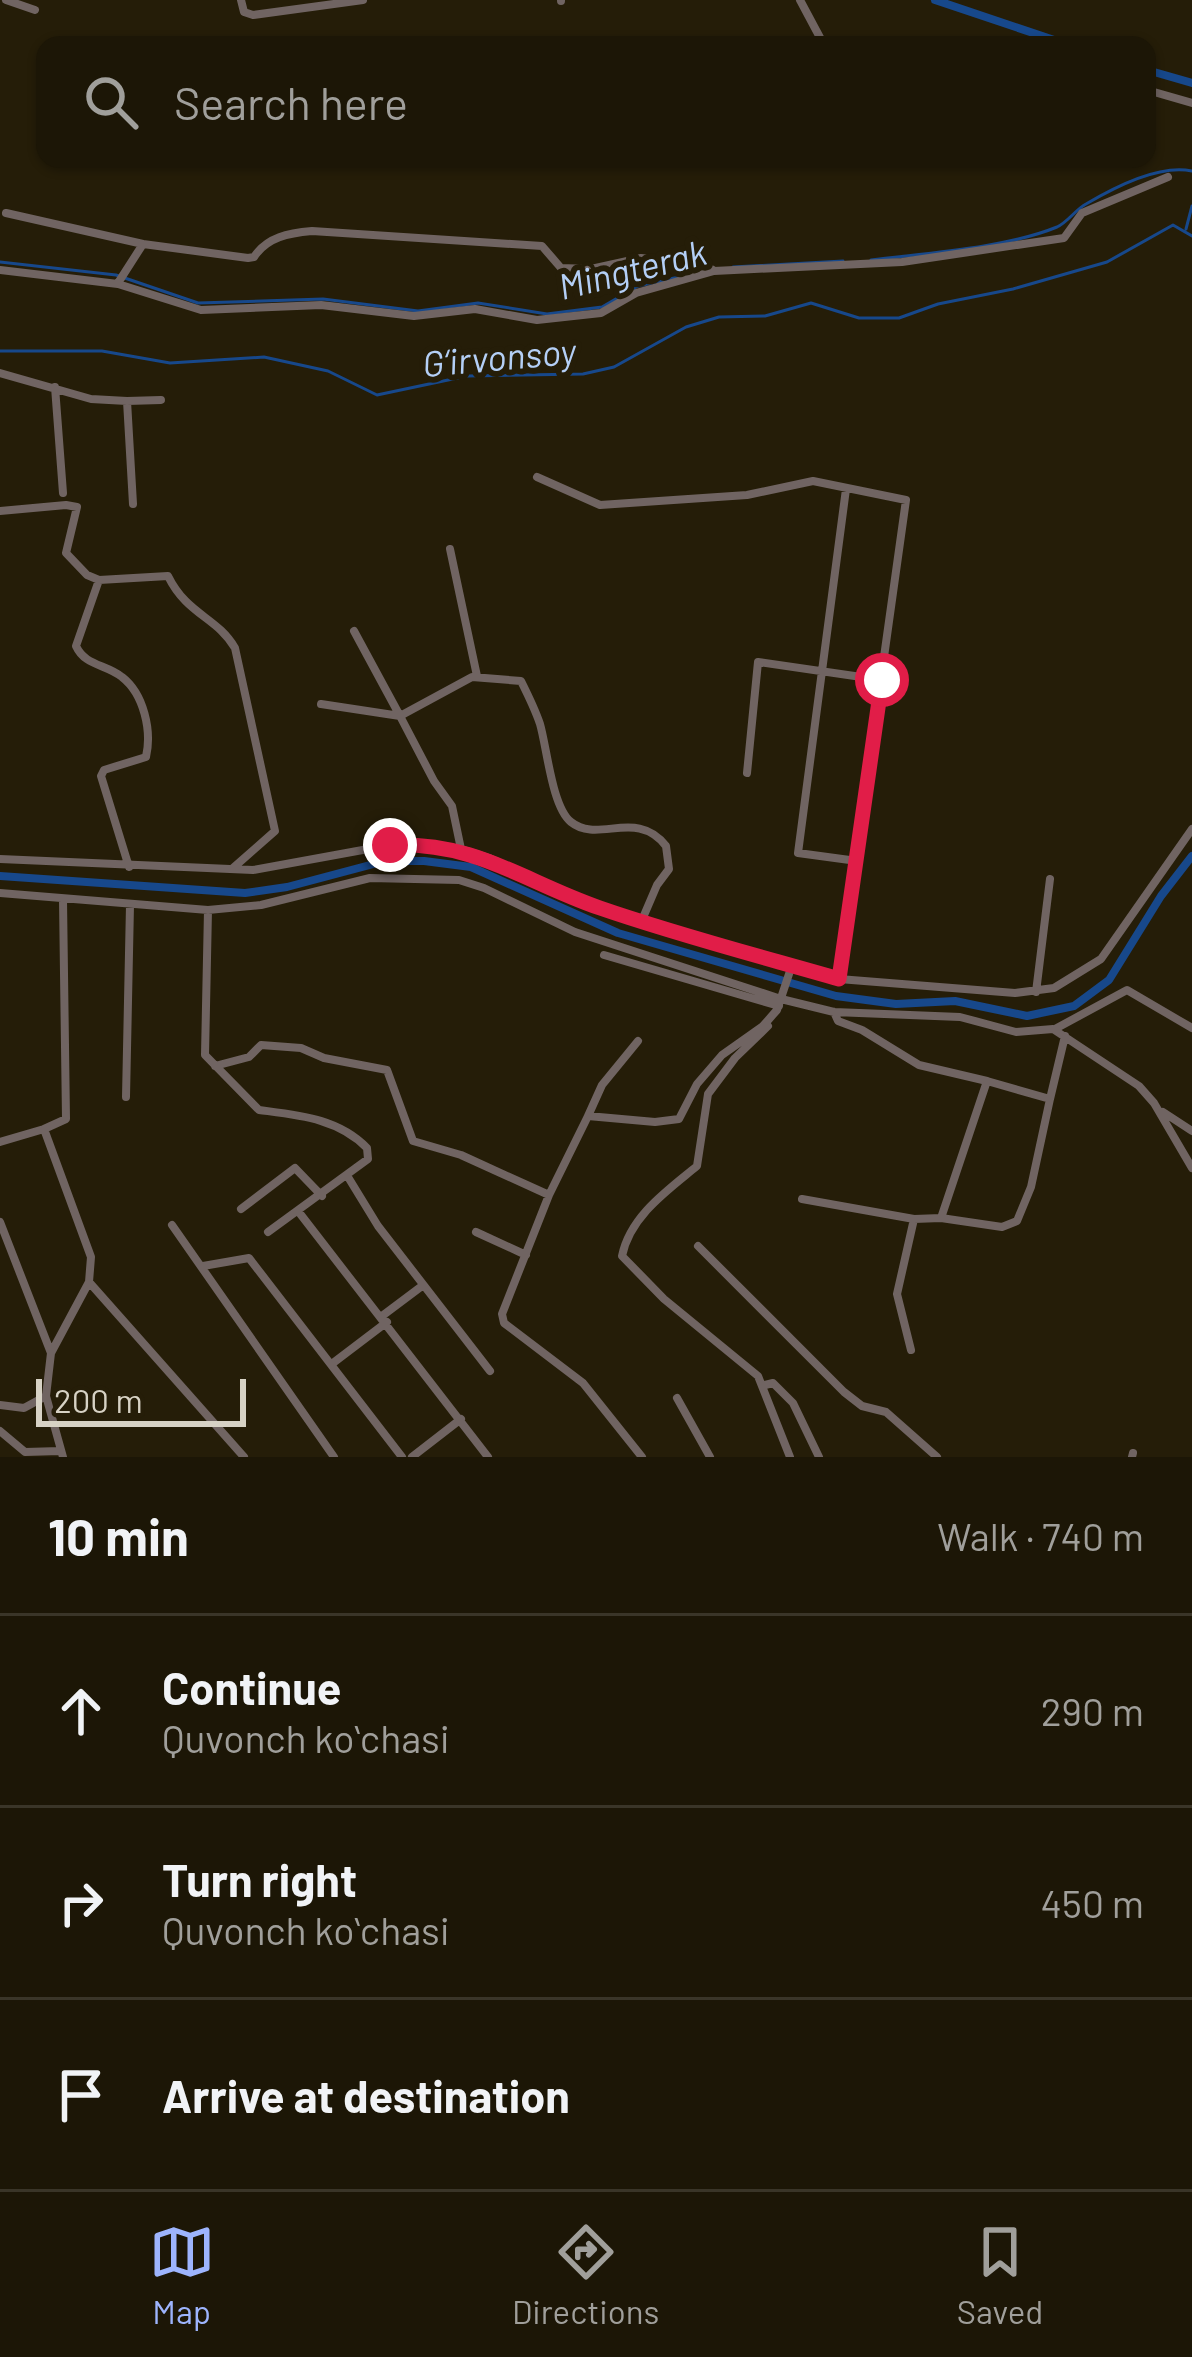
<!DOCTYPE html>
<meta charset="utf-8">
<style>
:root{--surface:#1c1606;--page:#251f10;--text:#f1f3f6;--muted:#a09f9b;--line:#3a3528;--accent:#9db4fd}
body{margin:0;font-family:Barlow,sans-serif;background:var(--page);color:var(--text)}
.scale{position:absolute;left:36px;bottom:30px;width:210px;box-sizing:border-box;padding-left:12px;border:6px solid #d7d2c5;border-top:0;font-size:33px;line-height:42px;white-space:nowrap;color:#d7d2c5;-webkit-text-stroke:9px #251d08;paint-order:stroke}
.stop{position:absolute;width:36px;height:36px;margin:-27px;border:9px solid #e11d48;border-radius:50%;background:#fff}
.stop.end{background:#e11d48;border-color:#fff;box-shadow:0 3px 12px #0008}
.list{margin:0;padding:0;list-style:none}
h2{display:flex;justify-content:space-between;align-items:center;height:156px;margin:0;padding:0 48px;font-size:51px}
h2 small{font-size:39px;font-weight:400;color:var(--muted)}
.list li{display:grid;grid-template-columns:78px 1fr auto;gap:36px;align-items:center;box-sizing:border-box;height:192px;padding:0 48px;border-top:3px solid var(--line)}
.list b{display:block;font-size:45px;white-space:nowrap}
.list p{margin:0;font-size:39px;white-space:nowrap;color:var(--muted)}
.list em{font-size:39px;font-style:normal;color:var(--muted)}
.icon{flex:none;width:66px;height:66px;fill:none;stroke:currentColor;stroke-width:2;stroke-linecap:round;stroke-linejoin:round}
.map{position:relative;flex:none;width:1192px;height:1457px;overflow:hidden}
.search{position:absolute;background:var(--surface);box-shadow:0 3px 9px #0004;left:36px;right:36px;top:36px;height:132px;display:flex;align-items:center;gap:30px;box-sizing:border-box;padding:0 42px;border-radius:24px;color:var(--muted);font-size:45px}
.sheet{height:732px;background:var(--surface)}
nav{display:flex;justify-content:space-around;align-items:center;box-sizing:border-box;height:168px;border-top:3px solid var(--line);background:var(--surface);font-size:33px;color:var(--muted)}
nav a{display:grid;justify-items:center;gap:6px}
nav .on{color:var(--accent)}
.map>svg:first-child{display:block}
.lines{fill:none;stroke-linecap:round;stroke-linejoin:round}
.stream{stroke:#17488b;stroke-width:3}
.canal{stroke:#17488b;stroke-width:8}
.street{stroke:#706462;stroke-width:8}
.route{stroke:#e11d48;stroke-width:15}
.labels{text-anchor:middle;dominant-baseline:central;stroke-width:12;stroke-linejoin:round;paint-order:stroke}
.water-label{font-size:36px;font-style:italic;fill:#b4cff6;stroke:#251d08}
</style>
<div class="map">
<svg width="1192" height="1457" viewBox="0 0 1192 1457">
<rect width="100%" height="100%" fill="#251d08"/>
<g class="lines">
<path class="stream" d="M1186 229 1192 206
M871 260C926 253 1006 248 1057 227 1068 222 1075 210 1086 204 1113 188 1160 164 1192 171
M0 262 116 275 198 303 323 299 418 311 478 303 547 314 602 307 638 286 688 275
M733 267 843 261
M0 351H102L170 363 264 357 328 371 377 395 467 376 583 374 614 367 686 327 719 317 765 316 811 303 859 318H899L938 304 1013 289 1107 262 1173 225 1192 236"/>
<path class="canal" d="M935 0 1069 45
M1147 70 1192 83
M0 876 245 893 287 887 385 861H424L471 867 618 933 836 996 896 1004 955 1001 1027 1016 1074 1006 1109 980 1161 896 1192 856"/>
<path class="street" d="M6 0 35 10
M241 0 244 12 253 15 363 0
M561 0V1
M800 0 824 45
M1147 90 1192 103
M6 213 143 244 248 258 254 257C267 237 289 233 312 231L542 246 561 268 591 269 641 258 702 264 713 270
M0 270 118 284 201 310 321 305 414 316 475 309 537 320 601 313 636 293 714 271 902 262 1064 238 1082 213 1168 177
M118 283 143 244
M0 373 91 399 127 401 133 504
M55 387 63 493
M127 401 161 400
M537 477 600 505 747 495 813 481 906 500 839 978
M846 489 798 853 857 861
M0 511 66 505 77 507 66 553 87 575 99 580 76 646C85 666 106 664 122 677 144 694 152 731 146 757L104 770 101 776 129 867
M450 549 477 676
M99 580 168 576C187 615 217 617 235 648L275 831 233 868
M354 631 400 716 472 677 521 681C528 695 535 709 540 724 547 748 552 807 571 822 598 844 637 808 666 846L669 869 657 885 642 920
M321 704 400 716 434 781 452 806 461 849
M747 773 758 662 882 680
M0 859 253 870 390 845 461 849 489 858 599 907 839 979 1015 993 1054 988 1101 959 1192 829
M0 893 208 910 261 905 370 878 459 880 484 888 575 932 781 999 834 1012 960 1017 1016 1032 1053 1029 1139 1086 1154 1103 1192 1168
M208 910 205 1055 259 1110C297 1115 338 1118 367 1148L368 1159 268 1232
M604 955 779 1006
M1036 992 1050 879
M834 1012 838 1021 862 1030 919 1065 987 1081
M768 1026 735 1058 708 1094 697 1166C668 1190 630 1216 622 1256L664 1299 758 1376 790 1457
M1055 1029 1127 990 1192 1028
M215 1066 249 1057 261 1045 301 1048 324 1058 387 1070 413 1141 461 1155 549 1195
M126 1097 130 905
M1163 1112 1192 1131
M588 1116 602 1085 638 1041
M0 1142 44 1129
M348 1177 378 1226 490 1371
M802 1199 914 1219
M241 1209 295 1168 322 1196
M298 1211 488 1457
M941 1218 1002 1227 1017 1221 1031 1187 1050 1099
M0 1222 51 1353
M172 1225 334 1457
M476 1232 526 1255
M698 1246 844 1392 862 1406 886 1412 937 1457
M203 1266 249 1258 402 1457
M89 1282 244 1457
M382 1316 422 1286
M911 1350 897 1294 914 1219 941 1218 987 1081 1050 1099 1065 1036
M333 1363 387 1322
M765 1385 773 1383 793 1403 819 1457
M46 1396 63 1457
M677 1398 710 1457
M0 1405 24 1408 46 1396 51 1353 89 1282 91 1257 44 1129 66 1119 63 900
M0 1431 25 1452 60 1451
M412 1457 461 1419
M642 1457 583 1383 504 1323 502 1314 549 1195 588 1116 655 1122 679 1119 697 1084 722 1055 763 1026 777 1010 792 965
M1132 1457 1133 1453"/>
</g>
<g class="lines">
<path class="route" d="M390 845C478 842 522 881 600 908 678 935 759 956 839 979L882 680"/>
</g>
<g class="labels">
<g class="water-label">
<text transform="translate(632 268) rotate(-14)">Mingterak</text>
<text transform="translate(499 356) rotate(-5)">G‘irvonsoy</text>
</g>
</g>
</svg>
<div class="scale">200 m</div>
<div class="stop" style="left:882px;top:680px"></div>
<div class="stop end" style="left:390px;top:845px"></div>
<div class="search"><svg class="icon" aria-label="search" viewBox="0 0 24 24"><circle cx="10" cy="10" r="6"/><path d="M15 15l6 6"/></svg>Search here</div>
</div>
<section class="sheet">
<h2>10 min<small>Walk · 740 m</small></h2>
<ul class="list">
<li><svg class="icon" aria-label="ahead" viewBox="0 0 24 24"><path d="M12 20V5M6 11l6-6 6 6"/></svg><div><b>Continue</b><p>Quvonch koʻchasi</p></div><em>290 m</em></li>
<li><svg class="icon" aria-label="right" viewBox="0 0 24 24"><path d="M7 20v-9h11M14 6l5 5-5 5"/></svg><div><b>Turn right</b><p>Quvonch koʻchasi</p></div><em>450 m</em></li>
<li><svg class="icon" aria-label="arrive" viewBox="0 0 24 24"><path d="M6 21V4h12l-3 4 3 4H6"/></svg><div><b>Arrive at destination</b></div></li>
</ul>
</section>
<nav>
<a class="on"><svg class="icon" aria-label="map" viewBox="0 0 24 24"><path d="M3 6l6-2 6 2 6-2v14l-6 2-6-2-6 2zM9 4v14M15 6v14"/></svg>Map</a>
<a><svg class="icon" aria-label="directions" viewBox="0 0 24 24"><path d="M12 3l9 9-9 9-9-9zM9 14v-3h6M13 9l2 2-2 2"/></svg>Directions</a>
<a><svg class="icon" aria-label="saved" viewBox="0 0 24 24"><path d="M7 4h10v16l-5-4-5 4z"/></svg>Saved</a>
</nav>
